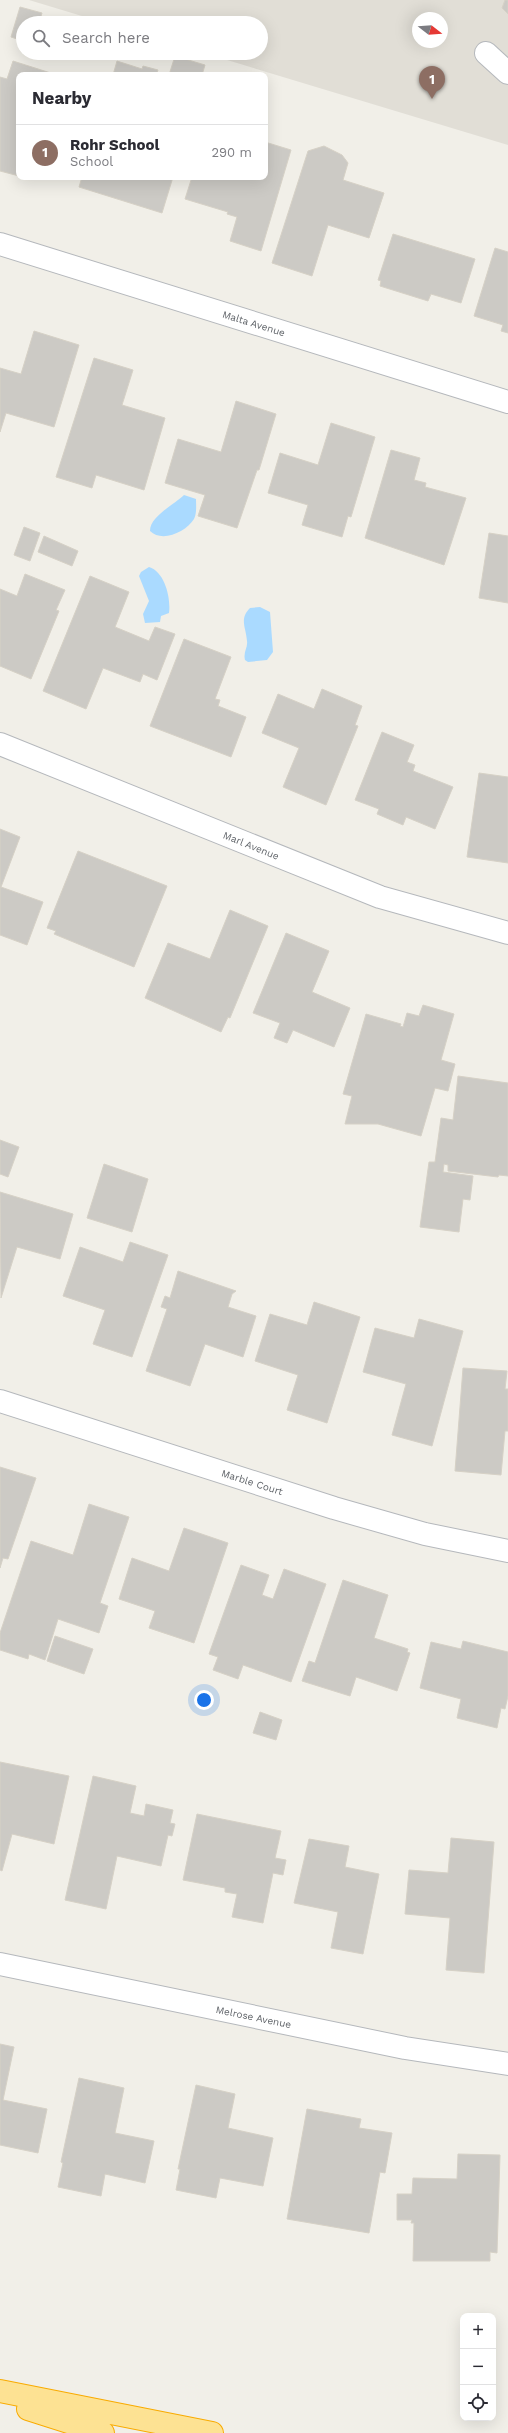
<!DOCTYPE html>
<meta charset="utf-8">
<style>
:root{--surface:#fff;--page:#f2f2f3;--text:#2b2b33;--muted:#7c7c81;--line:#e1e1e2;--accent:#ea4335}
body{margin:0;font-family:"Work Sans",sans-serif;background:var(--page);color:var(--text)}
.controls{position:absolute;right:12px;bottom:12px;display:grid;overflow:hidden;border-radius:8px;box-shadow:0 4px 16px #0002}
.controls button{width:36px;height:36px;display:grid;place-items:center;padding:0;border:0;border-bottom:1px solid var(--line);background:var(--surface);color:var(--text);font:20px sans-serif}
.compass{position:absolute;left:412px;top:12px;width:36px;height:36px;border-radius:50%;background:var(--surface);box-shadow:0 4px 16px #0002;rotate:107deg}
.you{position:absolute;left:204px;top:1700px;width:14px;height:14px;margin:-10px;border:3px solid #fff;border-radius:50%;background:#1a73e8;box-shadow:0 0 0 6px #1a73e833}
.badge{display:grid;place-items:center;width:26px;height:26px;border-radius:50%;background:var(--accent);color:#fff;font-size:13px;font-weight:700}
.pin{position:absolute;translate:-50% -33px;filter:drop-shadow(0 1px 2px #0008)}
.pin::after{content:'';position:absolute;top:21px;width:14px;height:12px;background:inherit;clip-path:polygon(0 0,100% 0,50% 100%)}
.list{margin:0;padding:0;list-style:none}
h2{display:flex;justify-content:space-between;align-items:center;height:52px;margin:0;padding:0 16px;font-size:17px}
h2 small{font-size:13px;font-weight:400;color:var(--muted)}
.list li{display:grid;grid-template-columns:26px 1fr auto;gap:12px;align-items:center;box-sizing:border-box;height:56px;padding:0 16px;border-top:1px solid var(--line)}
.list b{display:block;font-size:15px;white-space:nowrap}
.list p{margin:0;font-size:13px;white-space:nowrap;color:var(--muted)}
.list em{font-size:13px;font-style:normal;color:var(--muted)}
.icon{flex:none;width:22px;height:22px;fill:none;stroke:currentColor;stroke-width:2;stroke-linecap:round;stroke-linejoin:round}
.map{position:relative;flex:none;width:508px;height:2433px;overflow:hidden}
.search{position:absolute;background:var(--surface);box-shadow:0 4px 16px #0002;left:16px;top:16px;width:252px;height:44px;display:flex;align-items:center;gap:10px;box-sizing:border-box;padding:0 14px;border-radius:22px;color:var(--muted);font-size:15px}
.panel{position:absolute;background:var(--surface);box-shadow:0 4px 16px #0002;left:16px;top:72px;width:252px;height:108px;border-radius:8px}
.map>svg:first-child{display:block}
.education{fill:#e1ded6;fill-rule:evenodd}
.water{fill:#aadaff}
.building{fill:#cccac5;stroke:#d6d1c6}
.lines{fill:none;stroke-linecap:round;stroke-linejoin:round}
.minor-casing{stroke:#b5b8bc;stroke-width:24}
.highway-casing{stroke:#f9ab00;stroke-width:24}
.minor{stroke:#fff;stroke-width:22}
.highway{stroke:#fde293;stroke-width:22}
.labels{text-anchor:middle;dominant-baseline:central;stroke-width:3;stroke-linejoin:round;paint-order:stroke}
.street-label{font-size:10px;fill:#5f6368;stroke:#fff}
</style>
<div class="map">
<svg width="508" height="2433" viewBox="0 0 508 2433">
<rect width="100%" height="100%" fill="#f1efe8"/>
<path class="education" d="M29 0H508V145L204 53H261V23H105ZM418 18H442V42H418Z"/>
<path class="water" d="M184 495 196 499C196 505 197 513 194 519 186 532 162 543 150 531 150 516 174 505 184 495Z
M149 567C165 572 171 598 169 613L161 616 160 622 145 623 143 614 149 601 139 576 141 572Z
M260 607 270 612 273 652 267 660 248 662 245 660C243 652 248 648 247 641 246 627 239 619 250 608Z"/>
<path class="building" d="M505 0H508V14L502 8Z
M20 7 42 13 39 23H23V41L11 37Z
M175 56 205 65 202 75H169Z
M13 61 57 75H19V176L0 171V77L7 79Z
M117 61 142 69 143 66 158 70 156 75H113Z
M265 142 291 150 261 251 230 241 237 217 227 214 228 212 185 199 192 177H265Z
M324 146 342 155 348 163 343 180 384 193 369 238 328 225 312 276 272 263 308 151Z
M82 177H173L162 213 79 187Z
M393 234 475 259 461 303 431 294 428 301 380 286 381 281 378 280Z
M495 248 508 252V333L501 331 503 325 474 316Z
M34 331 79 345 54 427 6 413 0 432V368L21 374Z
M94 358 133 370 122 405 165 418 144 490 96 475 92 488 56 477Z
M236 401 276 414 259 470H257L237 528 198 516 205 495 165 483 178 439 221 452Z
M331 423 375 437 351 517 348 516 342 537 302 525 308 505 268 493 280 453 318 465Z
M391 450 420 458 414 480 426 483 425 487 466 498 444 565 365 538Z
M24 527 40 533 30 561 14 555Z
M489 533 508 536V603L479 598Z
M44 536 78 551 72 566 38 552Z
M25 574 65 590 56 610 59 611 31 679 0 666V589L17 596Z
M90 576 129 592 115 627 149 641 155 627 175 634 157 680 143 674 140 682 103 668 86 709 43 691Z
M184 639 231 657 215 699 220 700 218 706 246 717 231 757 150 726Z
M322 689 362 706 355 725 358 726 326 805 283 787 299 748 262 733 278 694 314 709Z
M382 732 414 745 407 762 415 765 413 771 453 787 435 829 406 817 403 825 377 814 379 809 355 800Z
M479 773 508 777V863L467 857Z
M0 829 20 837 1 887 43 902 27 945 0 935Z
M78 851 167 886 134 967 54 934 56 931 47 928Z
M230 910 268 926 230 1018 228 1017 221 1032 145 998 168 943 210 959Z
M286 933 329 951 312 992 350 1008 334 1047 293 1030 287 1043 274 1038 280 1023 253 1013Z
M423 1005 454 1014 441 1060 455 1064 448 1091 435 1088 421 1136 378 1124H345L352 1096 343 1094 366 1014 401 1024 400 1026 403 1027 407 1013 419 1016Z
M458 1076 508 1083V1176L499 1175 498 1177 448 1171V1165L444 1164 443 1172 473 1176 470 1200 463 1199 459 1232 420 1227 429 1162H435L441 1118 453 1120Z
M0 1140 19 1147 8 1177 0 1174Z
M104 1164 148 1179 132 1232 87 1218Z
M0 1192 73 1214 60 1259 17 1247 1 1298Z
M130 1242 168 1255 132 1357 93 1344 105 1310 63 1296 80 1247 123 1262Z
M178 1271 236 1291 232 1294 228 1307 256 1316 243 1357 205 1344 190 1386 146 1371 167 1309 161 1307 165 1296 170 1298Z
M314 1302 360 1317 327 1423 287 1410 298 1375 255 1361 270 1314 307 1325Z
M419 1319 463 1331 432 1446 392 1435 406 1384 363 1372 375 1328 414 1338Z
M463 1368 507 1371 505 1389H508V1431H505L501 1475 455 1471Z
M0 1467 36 1478 8 1559 3 1558 0 1568Z
M89 1504 129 1517 100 1603 108 1606 99 1633 58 1619 45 1660 29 1654 28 1659 0 1650V1633L31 1541 73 1555Z
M184 1528 228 1543 194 1643 149 1628 155 1611 119 1599 132 1558 169 1571Z
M241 1565 269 1575 262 1595 273 1599 284 1569 326 1584 291 1682 243 1665 238 1679 213 1670 218 1657 209 1654Z
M343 1580 388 1595 374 1638 408 1649 407 1652 410 1653 397 1691 356 1677 350 1696 302 1681 309 1661 315 1663Z
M55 1636 93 1649 84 1674 47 1661Z
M463 1641 508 1652V1696L505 1709 501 1708 497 1728 457 1718 461 1699 420 1688 431 1642 461 1649Z
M260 1712 282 1720 276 1740 253 1733Z
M0 1762 69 1776 54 1844 12 1834 2 1871 0 1870Z
M93 1776 136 1786 130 1813 144 1816 146 1804 173 1810 170 1823 175 1824 172 1836 168 1835 161 1866 117 1856 106 1909 65 1900Z
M197 1814 281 1831 275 1858 286 1860 283 1875 273 1873 263 1923 232 1917 237 1894 225 1892V1888L183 1880Z
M451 1838 494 1842 484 1973 446 1970 450 1918 405 1914 409 1870 448 1873Z
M309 1839 349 1846 345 1867 379 1874 363 1954 331 1948 338 1912 294 1903Z
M0 2044 14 2047 3 2100 47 2109 38 2153 0 2145Z
M79 2078 124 2088 115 2133 154 2141 145 2183 105 2174 101 2196 58 2187 63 2163 61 2162Z
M196 2085 235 2094 228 2128 273 2138 263 2186 220 2178 216 2198 176 2190 180 2169H178Z
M307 2109 361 2119 359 2128 392 2133 385 2173 380 2172 369 2233 287 2219Z
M458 2154 500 2155 497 2253 490 2252V2261H413L414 2223H411L412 2220H397V2194H412L413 2178 457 2179Z"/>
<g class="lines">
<g class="minor-casing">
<g id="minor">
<path d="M486 53 508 73"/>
<path id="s1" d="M0 244 508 402"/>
<path id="s2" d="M0 744 380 897 508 933"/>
<path id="s3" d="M0 1401 334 1508 425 1534 508 1551"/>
<path id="s4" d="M0 1964 405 2048 508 2064"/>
</g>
</g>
<g class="highway-casing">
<path id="highway" d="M0 2391 212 2433
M28 2409 103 2433"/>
</g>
<use href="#minor" class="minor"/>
<use href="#highway" class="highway"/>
</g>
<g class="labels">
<g class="street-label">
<text stroke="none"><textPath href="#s1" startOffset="266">Malta Avenue</textPath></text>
<text stroke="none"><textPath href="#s2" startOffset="271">Marl Avenue</textPath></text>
<text stroke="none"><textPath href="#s3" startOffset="265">Marble Court</textPath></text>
<text stroke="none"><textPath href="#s4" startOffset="259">Melrose Avenue</textPath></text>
</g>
</g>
</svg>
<div class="controls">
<button>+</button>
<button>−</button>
<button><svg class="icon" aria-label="locate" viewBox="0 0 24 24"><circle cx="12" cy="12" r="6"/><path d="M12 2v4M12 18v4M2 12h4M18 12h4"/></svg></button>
</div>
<svg class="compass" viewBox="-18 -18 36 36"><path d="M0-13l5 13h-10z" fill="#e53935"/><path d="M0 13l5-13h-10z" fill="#7c7c81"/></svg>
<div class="you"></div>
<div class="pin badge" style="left:432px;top:99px;background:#8d6e63">1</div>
<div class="search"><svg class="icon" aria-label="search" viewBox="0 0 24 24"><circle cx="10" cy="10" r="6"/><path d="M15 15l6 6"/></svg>Search here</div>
<section class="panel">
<h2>Nearby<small></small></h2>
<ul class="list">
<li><span class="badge" style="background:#8d6e63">1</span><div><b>Rohr School</b><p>School</p></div><em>290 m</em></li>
</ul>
</section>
</div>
